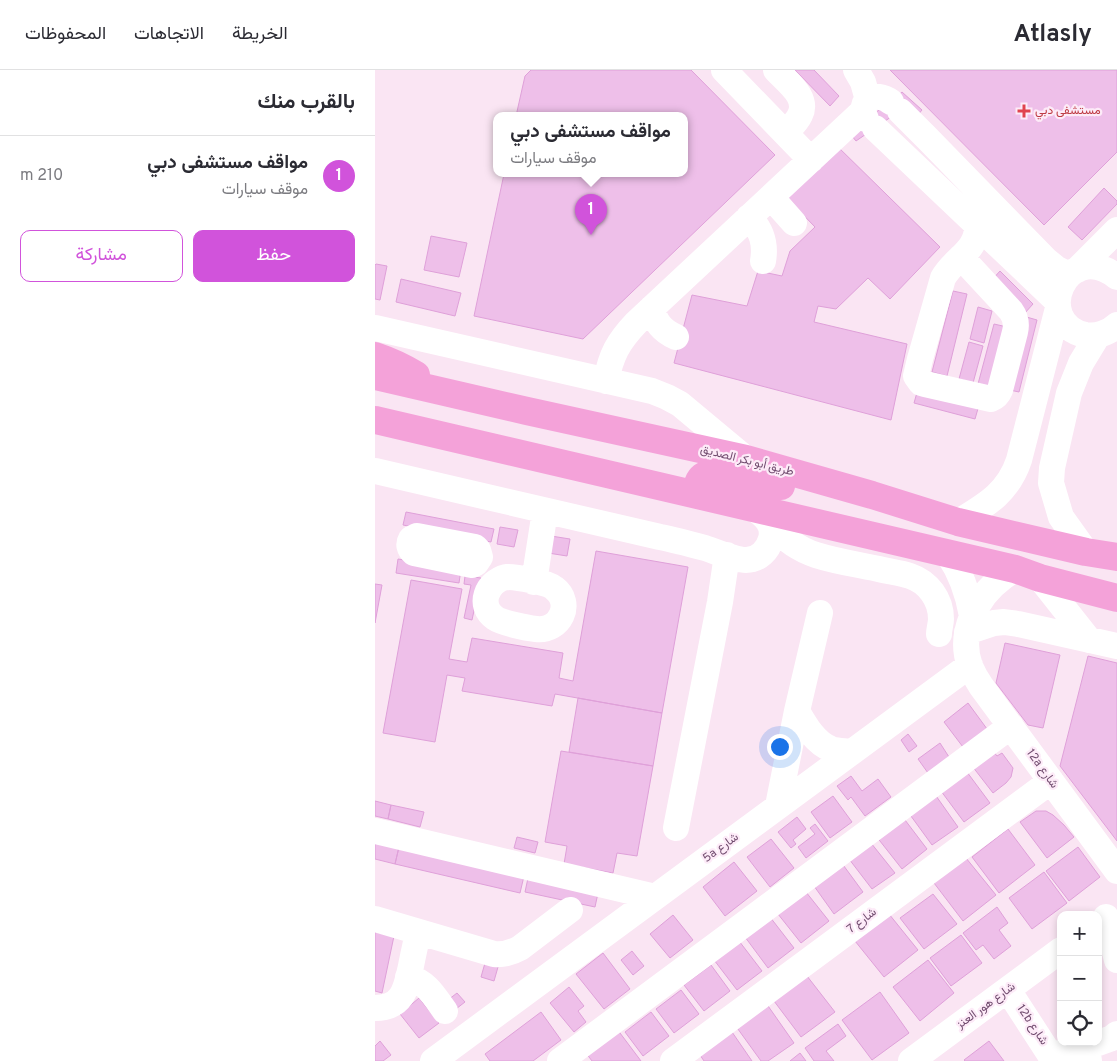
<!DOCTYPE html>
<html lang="ar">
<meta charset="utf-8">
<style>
:root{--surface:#fff;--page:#f7f7f7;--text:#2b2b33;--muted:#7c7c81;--line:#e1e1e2;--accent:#d153db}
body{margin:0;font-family:Overpass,Vazirmatn,sans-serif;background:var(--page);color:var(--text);direction:rtl}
.controls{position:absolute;right:15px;bottom:15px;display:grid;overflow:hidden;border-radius:10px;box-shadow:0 2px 8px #0003}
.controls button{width:45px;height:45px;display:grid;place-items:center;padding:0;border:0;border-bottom:1px solid var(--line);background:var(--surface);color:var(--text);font:25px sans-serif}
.you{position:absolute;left:404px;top:676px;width:18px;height:18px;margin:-12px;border:4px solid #fff;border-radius:50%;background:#1a73e8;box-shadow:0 0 0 8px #1a73e833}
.badge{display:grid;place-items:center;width:32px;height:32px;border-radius:50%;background:var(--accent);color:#fff;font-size:16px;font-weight:700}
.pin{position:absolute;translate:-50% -41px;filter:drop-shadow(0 1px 2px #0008)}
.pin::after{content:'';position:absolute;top:26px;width:18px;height:15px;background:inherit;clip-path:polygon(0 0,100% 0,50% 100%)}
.popup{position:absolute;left:118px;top:42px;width:195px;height:65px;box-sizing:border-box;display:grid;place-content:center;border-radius:10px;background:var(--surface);filter:drop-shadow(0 1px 4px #0005);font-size:16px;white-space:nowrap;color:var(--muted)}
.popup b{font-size:19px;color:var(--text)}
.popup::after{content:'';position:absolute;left:50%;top:100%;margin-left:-10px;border:10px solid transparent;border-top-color:var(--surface)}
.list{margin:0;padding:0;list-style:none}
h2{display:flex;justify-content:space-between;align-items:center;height:65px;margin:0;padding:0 20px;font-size:21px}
h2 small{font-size:16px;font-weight:400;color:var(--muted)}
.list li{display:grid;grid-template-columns:32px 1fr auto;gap:15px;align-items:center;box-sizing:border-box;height:80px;padding:0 20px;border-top:1px solid var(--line)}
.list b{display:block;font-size:19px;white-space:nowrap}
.list p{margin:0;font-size:16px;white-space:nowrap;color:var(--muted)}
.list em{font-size:16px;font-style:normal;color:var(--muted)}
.actions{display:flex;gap:10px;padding:15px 20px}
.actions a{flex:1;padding:11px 0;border:1px solid var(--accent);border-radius:10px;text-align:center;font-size:18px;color:var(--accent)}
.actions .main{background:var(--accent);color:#fff}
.icon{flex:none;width:28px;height:28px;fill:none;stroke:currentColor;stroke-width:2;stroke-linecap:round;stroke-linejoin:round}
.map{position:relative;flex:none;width:742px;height:991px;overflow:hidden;direction:ltr}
header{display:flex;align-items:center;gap:30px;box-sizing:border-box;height:70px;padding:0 25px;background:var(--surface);border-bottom:1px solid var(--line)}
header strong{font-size:24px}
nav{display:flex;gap:28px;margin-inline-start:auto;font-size:18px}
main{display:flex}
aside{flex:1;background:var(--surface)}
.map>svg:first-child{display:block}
.building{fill:#eebfe9;stroke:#dfa0d9}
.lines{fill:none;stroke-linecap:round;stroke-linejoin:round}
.minor{stroke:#fff;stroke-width:26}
.major{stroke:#f4a2d9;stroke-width:28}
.health-dot{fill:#e0444e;stroke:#fdebf8;stroke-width:2}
.labels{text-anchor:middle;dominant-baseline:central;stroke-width:4.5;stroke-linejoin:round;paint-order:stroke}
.health-label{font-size:12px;fill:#be3a42;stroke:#fdebf8;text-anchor:start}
.street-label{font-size:12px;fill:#714c6f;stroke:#fdebf8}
</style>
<header>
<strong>Atlasly</strong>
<nav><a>الخريطة</a><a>الاتجاهات</a><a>المحفوظات</a></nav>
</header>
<main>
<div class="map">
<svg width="742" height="991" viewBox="0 0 742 991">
<rect width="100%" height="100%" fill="#fae5f3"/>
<path class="building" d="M156 0H316L400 85 208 269 99 246 129 104H310V46H141L150 6Z
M420 0H439L464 26 455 36Z
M515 0H742V82L669 155Z
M527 22 547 40 541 47 529 38 481 71 473 61 516 32Z
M460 74 565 177 515 229 493 208 461 239 443 236 439 252 532 274 516 350 299 293 317 225 372 236 383 201 407 206 415 181 440 157 409 125Z
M729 118 742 131V134L707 170 693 157Z
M56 166 92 173 84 207 49 200Z
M1 194 12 196 5 230 0 229V195Z
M625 201 658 234 649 244 616 211Z
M26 209 86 223 80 246 21 232Z
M578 221 592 224 572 306 557 302Z
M603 237 617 241 609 273 595 269Z
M648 246 662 250 644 322 630 319Z
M619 254 632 257 616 317 603 314Z
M594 272 608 276 598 313 584 309Z
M543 319 604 335 600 349 539 333Z
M31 442 119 459 116 472 28 455Z
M125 457 143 460 139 477 122 474Z
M176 466 195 469 192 486 173 483Z
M221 481 313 497 287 643 180 624 177 636 87 621 90 608 72 605 60 672 8 663 36 510 87 519 74 589 92 592 97 568 188 583 184 608 198 611Z
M23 489 86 499 84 513 21 503Z
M90 506 106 508 97 550 89 548 96 515 89 514Z
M0 514 7 515 0 553Z
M630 573 685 585 668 658 653 655 621 613Z
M713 586 742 593V771L685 696Z
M203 628 287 643 278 696 194 682Z
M593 633 615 663 591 681 569 652Z
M533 664 542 676 534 682 526 670Z
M565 673 574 687 553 703 543 689Z
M614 676 622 686 627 683 638 698 636 707 631 713 618 723 594 692Z
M186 681 278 696 262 786 242 783 238 803 189 794 192 776 170 772Z
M589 698 615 733 589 752 563 717Z
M476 706 487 721 503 709 516 727 490 746 476 727 473 730 462 716Z
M559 723 583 757 557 775 533 742Z
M458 726 477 752 455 768 436 742Z
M0 731 16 735 13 749 0 746Z
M16 735 49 742 45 757 13 749Z
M661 741H671L678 745 689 755 699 767 672 788 645 752Z
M527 746 552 779 527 799 501 766Z
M422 747 431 759 418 770 421 774 416 778 403 762Z
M440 754 453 771 431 788 423 777 440 764 435 758Z
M633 759 660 795 624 823 597 787Z
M142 767 163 772 160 783 139 778Z
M396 769 419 798 395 817 372 787Z
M0 771 24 777 20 794 0 789Z
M496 773 520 803 497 819 474 789Z
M24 777 149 806 145 823 20 794Z
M703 777 725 807 694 831 671 801Z
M463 788 488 822 459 844 434 809Z
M591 788 621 825 588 851 559 813Z
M359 792 382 821 350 846 328 817Z
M669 802 692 833 657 859 634 828Z
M153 808 223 823 220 837 150 822Z
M427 817 454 851 426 873 399 839Z
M558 824 582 854 549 879 525 848Z
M622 837 633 853 624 860 636 876 619 889 608 875 601 880 588 863Z
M514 844 543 880 509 907 480 871Z
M298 845 318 870 295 888 275 864Z
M395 847 419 878 393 898 370 867Z
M0 862 19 866 7 923 0 921Z
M586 865 607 893 576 916 555 888Z
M361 867 387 901 362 920 336 886Z
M257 881 269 896 258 905 246 890Z
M228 883 255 919 229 939 201 904Z
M112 886 125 890 119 911 106 907Z
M553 890 579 923 545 951 518 917Z
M336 895 355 921 329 941 309 915Z
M432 906 460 942 426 967 399 931Z
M194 917 209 936 203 941 211 952 199 962 175 933Z
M306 920 324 944 299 963 281 939Z
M505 922 534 963 497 990 467 950Z
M82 923 90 932 77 942 69 933Z
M44 928 64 953 44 968 25 944Z
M391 933 419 973 393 991H386L360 955Z
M166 942 186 970 158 991H115L110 984Z
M276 942 294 966 268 986 250 962Z
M463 954 471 966 451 981 459 991H439L430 978Z
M242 959 266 991H217L211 983Z
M357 962 377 991H329L325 985Z
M5 971 16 985 8 991H0V976Z
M614 971 629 991H590L589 990Z
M425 983 431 991H415Z"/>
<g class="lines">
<path class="minor" d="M349 0 436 90
M401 0C412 12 434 27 425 45 422 52 415 58 410 63
M481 0 488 12 493 30
M525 41 552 68 671 190 682 199 694 205
M491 49C482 30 500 20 516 32
M500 58 682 231
M396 127 419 153
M374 147C387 160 391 174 388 191
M586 187 636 241C641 248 642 254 640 262L625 320C623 325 621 327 616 329L550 314 546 313 541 306 545 289 568 208C579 188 603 181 602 155
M702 200 742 160
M742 207C691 167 656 252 710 265 721 267 734 263 742 255
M277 238C280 252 287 261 301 267
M0 258 277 321 292 327 305 334 371 389
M231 311C236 285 243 272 261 253L488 41
M0 401 285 467C300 470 315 474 330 478 342 482 359 490 371 490 384 490 393 480 396 469 400 454 389 445 378 438
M583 452C611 435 633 423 644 390L683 238
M395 453C408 468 422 479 441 485 463 492 486 495 508 500 517 502 526 503 535 506 553 512 566 529 566 549 566 554 564 559 564 564
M42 466 100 477 103 480 105 487 101 493 97 495 39 483C34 479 33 474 36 469Z
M711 482 686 447 676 413 677 398 694 323 706 293 723 265
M573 484C586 503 593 523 597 546
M640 499C636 502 631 505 627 508 601 527 583 564 595 596 598 603 602 610 606 616L742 801
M131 507C141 507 172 512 179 518 199 533 185 562 161 559 152 558 127 553 120 548 102 535 112 512 131 507Z
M665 508 714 570
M159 512 170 441
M592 562 619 553 629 552 643 554 742 576
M422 641C430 655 440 673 456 679 462 681 470 681 476 682
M403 736 422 641 445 543
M301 758 345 532 352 485
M0 761 280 827
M731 847 742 890
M0 849 119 884C129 885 136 883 145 878L195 840
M33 907C52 912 59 926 70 941
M633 920 679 991
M0 938C28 938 31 919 36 896 38 885 41 873 43 862
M712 972V977L737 968 742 964
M676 985 712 977 714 991
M58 991 595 595
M185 991 636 656
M298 991 676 711
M536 991 686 880"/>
<path class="major" d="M0 286C15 291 28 297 41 305
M0 306 152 341 371 389 497 425 583 452 711 482 742 487
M0 350 640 499 665 508 742 528
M324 425C320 411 326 403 341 403L406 416"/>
</g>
<path class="health-dot" d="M646.5 33.5h5v5h5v5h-5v5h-5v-5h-5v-5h5z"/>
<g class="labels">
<g class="health-label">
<text x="660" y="41">مستشفى دبي</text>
</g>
<g class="street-label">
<text transform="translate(372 391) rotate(14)">طريق أبو بكر الصديق</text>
<text transform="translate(667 699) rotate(54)">12a شارع</text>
<text transform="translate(346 778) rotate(-36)">5a شارع</text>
<text transform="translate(487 851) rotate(-37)">شارع 7</text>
<text transform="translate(611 936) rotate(-36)">شارع هور العنز</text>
<text transform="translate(657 955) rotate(56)">12b شارع</text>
</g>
</g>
</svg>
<div class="controls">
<button>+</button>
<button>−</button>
<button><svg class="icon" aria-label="locate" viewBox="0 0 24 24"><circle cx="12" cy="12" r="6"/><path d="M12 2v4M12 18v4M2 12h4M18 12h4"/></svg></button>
</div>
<div class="you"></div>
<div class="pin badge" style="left:216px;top:165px">1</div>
<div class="popup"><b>مواقف مستشفى دبي</b>موقف سيارات</div>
</div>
<aside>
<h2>بالقرب منك<small></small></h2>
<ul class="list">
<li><span class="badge">1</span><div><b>مواقف مستشفى دبي</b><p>موقف سيارات</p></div><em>210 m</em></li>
</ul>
<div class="actions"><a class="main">حفظ</a><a>مشاركة</a></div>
</aside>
</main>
